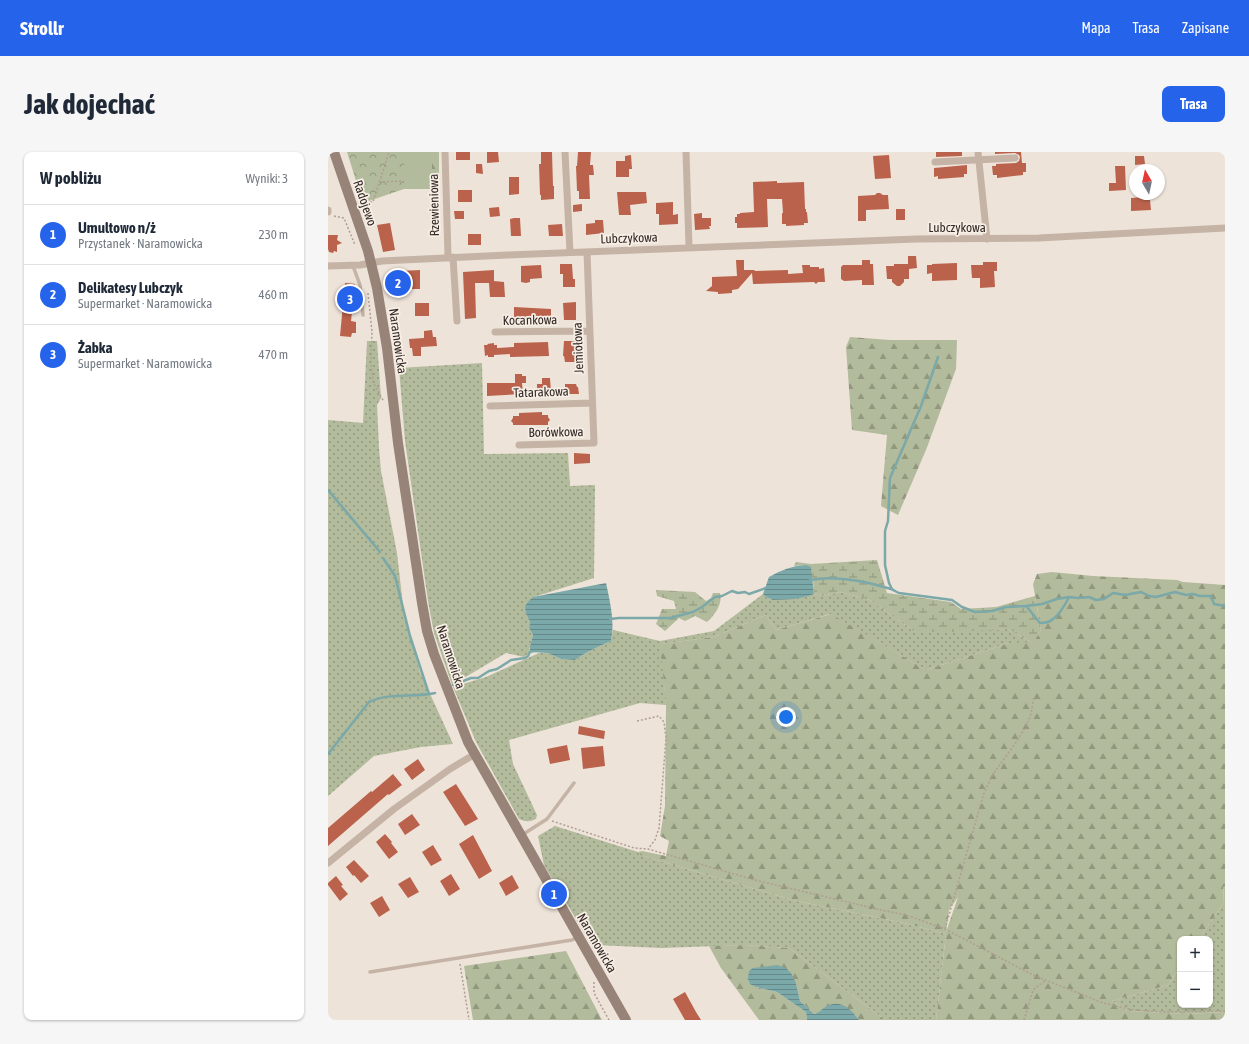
<!DOCTYPE html>
<html lang="pl">
<meta charset="utf-8">
<style>
:root{--surface:#fff;--page:#f6f6f7;--text:#1f2937;--muted:#747a83;--line:#e0e1e3;--accent:#2563eb}
body{margin:0;font-family:"Asap Condensed",sans-serif;background:var(--page);color:var(--text)}
.controls{position:absolute;right:12px;bottom:12px;display:grid;overflow:hidden;border-radius:8px;box-shadow:0 1px 3px #0004}
.controls button{width:36px;height:36px;display:grid;place-items:center;padding:0;border:0;border-bottom:1px solid var(--line);background:var(--surface);color:var(--text);font:20px sans-serif}
.compass{position:absolute;left:801px;top:12px;width:36px;height:36px;border-radius:50%;background:var(--surface);box-shadow:0 1px 3px #0004;rotate:351deg}
.you{position:absolute;left:458px;top:565px;width:14px;height:14px;margin:-10px;border:3px solid #fff;border-radius:50%;background:#1a73e8;box-shadow:0 0 0 6px #1a73e833}
.badge{display:grid;place-items:center;width:26px;height:26px;border-radius:50%;background:var(--accent);color:#fff;font-size:13px;font-weight:700}
.pin{position:absolute;translate:-50% -50%;border:2px solid #fff;box-shadow:0 1px 4px #0006}
.list{margin:0;padding:0;list-style:none}
h2{display:flex;justify-content:space-between;align-items:center;height:52px;margin:0;padding:0 16px;font-size:17px}
h2 small{font-size:13px;font-weight:400;color:var(--muted)}
.list li{display:grid;grid-template-columns:26px 1fr auto;gap:12px;align-items:center;box-sizing:border-box;height:60px;padding:0 16px;border-top:1px solid var(--line)}
.list b{display:block;font-size:15px;white-space:nowrap}
.list p{margin:0;font-size:13px;white-space:nowrap;color:var(--muted)}
.list em{font-size:13px;font-style:normal;color:var(--muted)}
.map{position:relative;flex:none;width:897px;height:868px;overflow:hidden;border-radius:8px}
header{display:flex;align-items:center;gap:24px;box-sizing:border-box;height:56px;padding:0 20px;background:var(--accent);color:#fff}
header strong{font-size:19px}
nav{display:flex;gap:22px;margin-inline-start:auto;font-size:14px}
.intro{display:flex;align-items:center;justify-content:space-between;box-sizing:border-box;height:96px;padding:0 24px}
h1{margin:0;font-size:28px}
.button{padding:10px 18px;border-radius:8px;background:var(--accent);color:#fff;font-size:14px;font-weight:700}
main{display:flex;gap:24px;padding:0 24px}
aside{flex:1;background:var(--surface);border-radius:8px;box-shadow:0 1px 3px #0004}
.map>svg:first-child{display:block}
.grass{fill:url(#grass-dots)}
.forest{fill:url(#forest-firs);fill-rule:evenodd}
.wetland{fill:url(#wetland-marsh)}
.park{fill:url(#park-crowns)}
.pitch{fill:#b2bb9b}
.water{fill:url(#water-rules)}
.lines{fill:none;stroke-linecap:round;stroke-linejoin:round}
.stream{stroke:#7ba8a8;stroke-width:2.5}
.building{fill:#ba624b}
.path{stroke:#b09d91;stroke-width:1.5;stroke-dasharray:2 2;stroke-linecap:butt}
.lane{stroke:#c5b3a6;stroke-width:3.5}
.street{stroke:#c5b3a6;stroke-width:7}
.secondary{stroke:#988378;stroke-width:10}
.labels{text-anchor:middle;dominant-baseline:central;stroke-width:3.5;stroke-linejoin:round;paint-order:stroke}
.street-label{font-size:13px;fill:#322926;stroke:#f7eee5}
</style>
<header>
<strong>Strollr</strong>
<nav><a>Mapa</a><a>Trasa</a><a>Zapisane</a></nav>
</header>
<div class="intro"><h1>Jak dojechać</h1><a class="button">Trasa</a></div>
<main>
<aside>
<h2>W pobliżu<small>Wyniki: 3</small></h2>
<ul class="list">
<li><span class="badge">1</span><div><b>Umultowo n/ż</b><p>Przystanek · Naramowicka</p></div><em>230 m</em></li>
<li><span class="badge">2</span><div><b>Delikatesy Lubczyk</b><p>Supermarket · Naramowicka</p></div><em>460 m</em></li>
<li><span class="badge">3</span><div><b>Żabka</b><p>Supermarket · Naramowicka</p></div><em>470 m</em></li>
</ul>
</aside>
<div class="map">
<svg width="897" height="868" viewBox="0 0 897 868">
<defs>
<pattern id="grass-dots" width="8" height="8" patternUnits="userSpaceOnUse"><rect width="8" height="8" fill="#b2bb9b"/><path d="M2 2h.1M6 6h.1" fill="none" stroke="#91987e" stroke-width="1.8" stroke-linecap="round"/></pattern>
<pattern id="forest-firs" width="22" height="20" patternUnits="userSpaceOnUse"><rect width="22" height="20" fill="#b2bb9b"/><path d="M5 1l3.5 6h-7zM16 11l3.5 6h-7z" fill="#91987e"/></pattern>
<pattern id="wetland-marsh" width="20" height="14" patternUnits="userSpaceOnUse"><rect width="20" height="14" fill="#b2bb9b"/><path d="M1 5h8M5 5V1M11 12h8M15 12V8" fill="none" stroke="#91987e"/></pattern>
<pattern id="park-crowns" width="20" height="18" patternUnits="userSpaceOnUse"><rect width="20" height="18" fill="#b2bb9b"/><path d="M2 6a3 3 0 1 1 6 0M12 15a3 3 0 1 1 6 0" fill="none" stroke="#91987e"/></pattern>
<pattern id="water-rules" width="6" height="5" patternUnits="userSpaceOnUse"><rect width="6" height="5" fill="#7ba8a8"/><path d="M0 2.5h6" fill="none" stroke="#658989"/></pattern>
</defs>
<rect width="100%" height="100%" fill="#eee3d9"/>
<path class="grass" d="M39 189H49L53 246 49 253 51 296 53 319 69 401 76 462 92 520 125 592 93 595 46 604 0 644V268L35 271Z
M154 211 156 302 240 301 242 334 267 333 266 426 206 445C194 454 196 458 202 470L201 476 205 483 202 494 201 501 196 505 178 501 124 533 106 481 100 449 77 289 71 216Z
M512 440 542 448 587 480 680 477 705 491H681L598 518 502 462 448 478 438 463 386 485 333 492 338 553 312 551 181 588 185 612 209 663 208 667C201 670 198 670 191 667L148 590 125 535 158 525 211 501H220L233 507 247 508C256 501 272 494 283 489L285 478 332 489 386 479 435 442 438 445 445 448 481 444 486 442 494 444Z
M227 674 310 700 312 703 464 748 576 771 618 782 608 868H557L461 796 417 793 333 796 268 793 265 796 216 713 210 684Z
M895 734H897V860L857 862 801 859 784 849 840 833 852 815V853H882V787H871L896 750Z"/>
<path class="forest" d="M104 0H111V46H104Z
M522 185 562 188H629L628 217 598 298 570 363 553 354 559 283 524 278 518 195Z
M724 420 765 424 849 428 855 430 897 433V734L895 735 896 750 871 787H852V815L840 833 784 849 801 859 857 862 897 860V868H608L618 782 576 771 464 748 312 703 310 700 314 699 338 704 341 689 332 684 337 654 338 553 332 492 386 485 438 463 448 478 503 462 598 518 681 491 705 490 713 478 705 432 709 422ZM630 745 618 780 621 758Z
M417 793 461 796 557 868H531L527 863 499 854 490 861 486 862 472 849 468 831H422L428 835 449 840 478 860 479 868H431L393 816 381 794Z
M238 799 274 868H145L136 814Z"/>
<path class="wetland" d="M549 408 559 441 623 450 633 457 668 455 707 444 713 478 705 491 680 477 627 480H587L542 448 512 440 494 444 486 442 485 427 477 413 466 414 468 410 483 412Z
M328 438 367 440 378 449 383 446 385 441H392C395 452 387 463 379 470L367 464 357 469 351 466 337 479 328 472 334 457H348L346 449 329 444Z"/>
<path class="park" d="M19 0H104V37H76L35 51Z"/>
<path class="pitch" d="M76 0H104V37H76Z"/>
<path class="water" d="M478 413 483 415 486 442 481 444 466 447 445 448 438 445 435 442 441 425C454 418 463 414 478 413Z
M278 431C282 450 287 469 283 489 272 494 256 501 247 508L233 507 220 501 202 500V494L205 483 201 476 202 470C196 458 194 454 205 445Z
M449 813 458 816 463 821 468 831 472 849 486 862C492 861 494 856 499 854 513 847 523 857 531 868H479L478 860 449 840 428 835 422 832 420 827 421 819 425 816Z"/>
<g class="lines">
<path class="stream" d="M0 338 52 400
M55 406 67 424 82 484 101 542
M482 428C509 423 537 429 563 437 566 438 568 440 571 441L624 448 634 455 647 460 664 459 678 455 698 454 714 452 729 447 741 445 750 446 761 445 768 448 776 447 785 441 797 443 813 440 821 444 828 445 847 440 858 443 865 442 872 444H883L886 452 897 454
M564 437 561 431 557 413V379L560 369 562 326 593 254 610 205
M699 455 712 471C716 471 722 470 725 467 731 463 738 451 741 445
M282 467 291 466H342L365 460 374 455 387 445 394 444 404 439 410 441 417 440 421 442 438 436
M125 533 143 526H150L161 519 169 517 183 508 197 506 200 504 202 500 205 499
M0 602 41 550C62 540 85 546 107 541"/>
</g>
<path class="building" d="M128 0H142V8H128Z
M159 0H170L171 10 159 11Z
M213 0H224L225 34H226V47L213 48V43H212L211 12H213Z
M250 0H263L262 13H265L266 23H261L262 47H251V39H249L248 14H249Z
M608 0H634V4L608 5Z
M667 0H693L694 11H698V20H695V23L669 26V23H665L664 14H668V12L688 11 691 9 692 5 691 3 687 1 667 2Z
M303 3 304 17H301V25H288V9H297V4Z
M561 3 563 26 547 27 545 4Z
M807 4H816L817 12 807 13Z
M148 12H154L155 22 148 21Z
M639 13V22H636V25L610 27V24L606 25V16Z
M787 14H797L798 38 781 39V31H788Z
M181 25H191V42L181 43Z
M449 29V31L476 30 477 57H478V60H479L480 71H476V73L458 74V72H454V61H455L454 47H439L440 75 409 76V71H407V65H409V62H412V61L426 60 425 30Z
M130 38H144V50H130Z
M289 40H318L319 51 302 53 303 63H291Z
M549 41H552L555 43H560L561 57 538 58V69H530V44L547 43Z
M816 45V48H822L823 58 803 59V46Z
M345 50V63L350 62V72L331 73V62H328V51Z
M254 52V59L245 60V53Z
M171 55 172 64 162 65 161 56Z
M568 57H577V68H568Z
M126 59H136V67H127Z
M374 61V66H383V74H381L382 77 367 78 366 62Z
M186 66H192L193 84H183L182 67Z
M267 68H275L276 81 258 83V72L267 71Z
M62 71 67 98 55 100 49 73Z
M234 72 235 84H221L220 73Z
M140 82H153V93H140Z
M0 83H10L9 88 14 91 9 93V100L6 99 5 101 1 100 0 97Z
M580 104H588L589 116 581 117V127H576V130L572 134H569L564 130V127H559L558 114H566V112H580Z
M408 108H416V118H427L426 119 460 118V122L475 121 474 113H482V115H491V117L496 116 497 130H490L488 132 486 130 425 132 424 121 410 137 404 138V141L390 142V140L378 139 384 134V125L409 124Z
M534 108H542V112H545L546 133H534V128L516 129 513 127V115L515 113H534Z
M655 110H669V119H666L667 135 652 136V126H644L643 113H655Z
M629 111V128L604 129V121L599 122V113H604V112Z
M232 112H244L245 127H247V135H235V122H232Z
M213 113 214 126 202 127V130L198 131 193 130V114Z
M65 118H72V119L92 118V137H75V139H66Z
M166 118V129L176 130 177 145H162L161 131H147L148 166 137 167 135 120Z
M17 131 27 132 23 169 28 170V181H24L23 185 12 184Z
M248 150V168H236L235 151Z
M87 151H101V164H87Z
M186 155 223 157V169H186Z
M104 178 105 185H108L109 194 93 195V204H85L84 196H82L81 187 96 186V179Z
M236 189H249L247 210H237L236 204H235Z
M220 190 221 204 182 205V202L166 203V205H160V203L157 204 156 193H160L159 192 166 191V193H169V196L186 195V191Z
M187 222H194V224H198V231H194L195 242 159 244V231H187Z
M214 226H222L223 241 209 242V232H214Z
M237 232H248L249 235H250L251 242H237Z
M214 260V263H220V265L222 268 220 270V273H185V271L183 269 185 266V264H191V261Z
M246 301 262 302V311L246 312Z
M251 574 277 579 276 587 250 582Z
M239 593 242 608 222 612 219 597Z
M275 594 277 614 255 617 253 596Z
M90 607 97 618 84 628 76 617Z
M65 622 74 633 61 643 60 642 0 694V676L43 639 44 640Z
M128 632 150 667 137 674 115 640Z
M84 662 92 673 77 683 70 672Z
M57 682 64 690 63 691 70 700 61 707 48 690Z
M145 683 164 719 151 727 131 692Z
M105 693 114 708 103 714 94 700Z
M26 708 41 724 33 731 26 723 25 724 18 715Z
M123 722 132 737 121 744 112 729Z
M184 723 191 736 178 744 171 731Z
M8 724 15 733 13 734 20 742 12 749 0 733V731Z
M82 725 91 740 80 746 70 732Z
M54 744 62 758 51 765 42 751Z
M357 840 368 860 373 868H357L345 847Z"/>
<g class="lines">
<path class="path" d="M104 29H110
M51 30 76 29
M34 51 45 50 61 0
M6 64 16 66 27 93
M40 141 44 180 43 210 45 230 56 250
M309 569 331 564 336 570 338 586 331 676 327 688 320 697
M224 669 306 696 320 697 427 728 553 758 578 763 617 777 705 823 775 851 806 858 834 860 897 859
M617 777 655 644C659 634 664 623 671 614 681 600 696 581 702 565 704 558 705 551 706 544
M132 812 141 868
M266 830V841L281 868
M696 868 705 838 718 828"/>
<path class="lane" d="M25 114 32 133 35 163
M194 683 219 667 246 631
M42 820 244 788 249 785"/>
<path class="street" d="M117 0 120 105
M237 0 242 100
M358 0 361 95
M650 0 659 87
M607 10 687 6
M0 58V60
M125 105 129 169
M0 114 32 113 54 109 179 103 588 87 711 86 897 76
M167 180 262 179
M162 254 264 251
M191 293 266 291 259 100
M0 711 66 657 122 617 147 602"/>
<path class="secondary" d="M6 0 40 99 49 136 59 196 70 291 94 451 99 479 106 502 140 590 298 868"/>
</g>
<g class="labels">
<g class="street-label">
<text transform="translate(37 51) rotate(71)">Radojewo</text>
<text transform="translate(106 53) rotate(-91)">Rzewieniowa</text>
<text x="629" y="75">Lubczykowa</text>
<text transform="translate(301 86) rotate(-2)">Lubczykowa</text>
<text transform="translate(202 168) rotate(-1)">Kocankowa</text>
<text transform="translate(70 189) rotate(82)">Naramowicka</text>
<text transform="translate(250 196) rotate(-92)">Jemiołowa</text>
<text transform="translate(213 240) rotate(-2)">Tatarakowa</text>
<text transform="translate(228 280) rotate(-1)">Borówkowa</text>
<text transform="translate(123 505) rotate(72)">Naramowicka</text>
<text transform="translate(269 791) rotate(60)">Naramowicka</text>
</g>
</g>
</svg>
<div class="controls">
<button>+</button>
<button>−</button>
</div>
<svg class="compass" viewBox="-18 -18 36 36"><path d="M0-13l5 13h-10z" fill="#e53935"/><path d="M0 13l5-13h-10z" fill="#747a83"/></svg>
<div class="you"></div>
<div class="pin badge" style="left:226px;top:742px">1</div>
<div class="pin badge" style="left:70px;top:131px">2</div>
<div class="pin badge" style="left:22px;top:147px">3</div>
</div>
</main>
